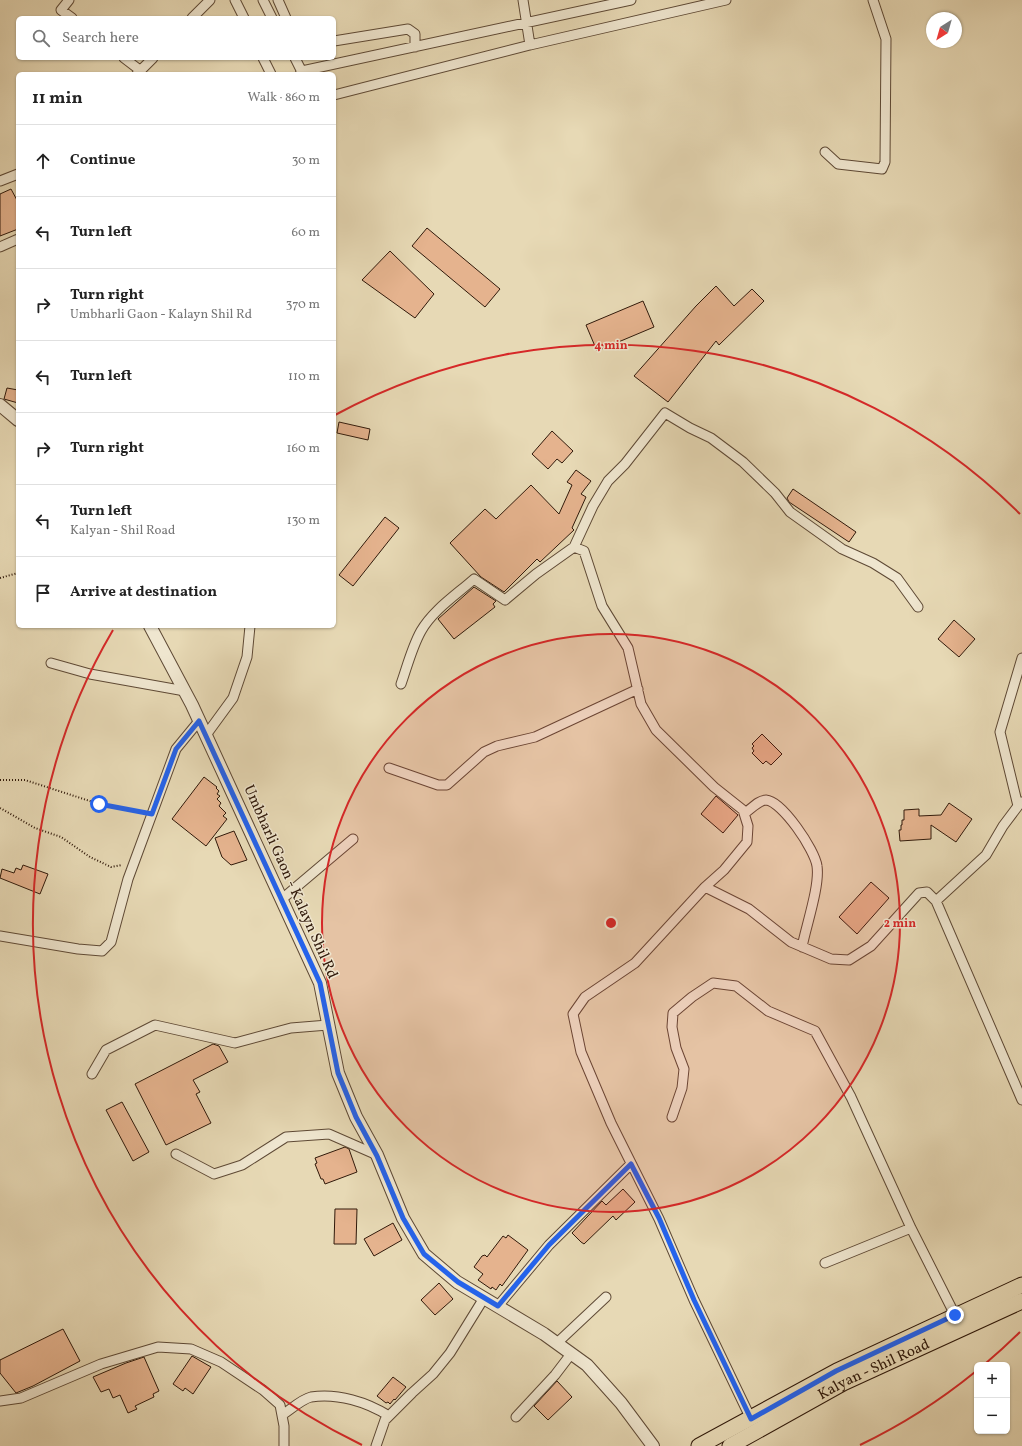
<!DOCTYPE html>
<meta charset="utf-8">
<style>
:root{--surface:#fff;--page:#f6f6f6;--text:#222;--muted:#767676;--line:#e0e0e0}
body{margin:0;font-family:Vollkorn,serif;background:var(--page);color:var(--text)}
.controls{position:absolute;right:12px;bottom:12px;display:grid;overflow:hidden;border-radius:6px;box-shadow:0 1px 3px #0004}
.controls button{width:36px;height:36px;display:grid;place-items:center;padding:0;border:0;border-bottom:1px solid var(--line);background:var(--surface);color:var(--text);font:20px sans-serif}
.compass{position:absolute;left:926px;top:12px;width:36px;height:36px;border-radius:50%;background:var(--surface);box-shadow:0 1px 3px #0004;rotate:217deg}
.stop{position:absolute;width:12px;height:12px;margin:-9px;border:3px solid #2563eb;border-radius:50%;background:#fff}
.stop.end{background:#2563eb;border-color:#fff;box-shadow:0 1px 4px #0008}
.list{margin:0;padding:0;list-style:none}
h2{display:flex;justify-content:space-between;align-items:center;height:52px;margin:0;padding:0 16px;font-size:17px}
h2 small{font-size:13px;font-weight:400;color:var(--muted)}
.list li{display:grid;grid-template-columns:26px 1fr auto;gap:12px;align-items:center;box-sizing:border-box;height:72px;padding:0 16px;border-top:1px solid var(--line)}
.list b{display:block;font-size:15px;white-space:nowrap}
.list p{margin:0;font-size:13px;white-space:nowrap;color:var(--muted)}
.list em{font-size:13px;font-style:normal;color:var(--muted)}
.icon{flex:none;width:22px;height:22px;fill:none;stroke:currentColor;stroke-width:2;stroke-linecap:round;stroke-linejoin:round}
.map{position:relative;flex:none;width:1022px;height:1446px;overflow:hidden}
.search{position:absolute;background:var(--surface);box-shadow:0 1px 3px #0004;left:16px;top:16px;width:320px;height:44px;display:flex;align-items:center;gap:10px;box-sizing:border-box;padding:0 14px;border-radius:6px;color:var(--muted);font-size:15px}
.panel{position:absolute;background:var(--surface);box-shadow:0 1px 3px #0004;left:16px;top:72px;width:320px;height:556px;border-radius:6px}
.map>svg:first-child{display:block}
.building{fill:#e5b38e;stroke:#30190a}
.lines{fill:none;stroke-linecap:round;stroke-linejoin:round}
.minor-casing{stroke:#5e4935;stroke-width:11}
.tertiary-casing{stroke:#5e4935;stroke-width:14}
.primary-casing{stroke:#30190a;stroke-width:17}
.path{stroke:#30190a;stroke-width:2;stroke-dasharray:1 2;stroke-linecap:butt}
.minor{stroke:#efe6cf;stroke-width:9}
.tertiary{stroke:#efe6cf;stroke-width:12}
.primary{stroke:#e7d9b5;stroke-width:15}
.route{stroke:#2563eb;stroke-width:5}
.ring{fill:none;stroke:#d62828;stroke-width:2}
.labels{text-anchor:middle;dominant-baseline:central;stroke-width:3;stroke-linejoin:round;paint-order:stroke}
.street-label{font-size:15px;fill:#30190a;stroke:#efe6cf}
.centre{fill:#d62828;stroke:#efe6cf;stroke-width:2}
.ring-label{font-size:12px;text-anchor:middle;font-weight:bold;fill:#d62828;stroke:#efe6cf;stroke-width:3;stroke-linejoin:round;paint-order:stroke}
</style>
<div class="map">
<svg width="1022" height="1446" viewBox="0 0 1022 1446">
<rect width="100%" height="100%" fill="#e7d9b5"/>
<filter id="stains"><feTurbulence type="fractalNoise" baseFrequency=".005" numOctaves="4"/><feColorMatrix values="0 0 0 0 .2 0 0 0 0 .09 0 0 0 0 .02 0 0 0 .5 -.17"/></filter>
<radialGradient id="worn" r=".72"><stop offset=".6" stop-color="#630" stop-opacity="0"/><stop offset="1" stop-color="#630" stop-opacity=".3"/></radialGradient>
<path class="building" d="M11 189 18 202V229L0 236V194Z
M427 228 500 289 485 307 412 246Z
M390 251 434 294 415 318 362 280Z
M716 286 734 306 752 289 764 301 719 345 716 341 668 402 634 376 696 306Z
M643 301 654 327 597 351 586 325Z
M7 388 18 390V403L4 399Z
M339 422 370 429 368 440 337 433Z
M552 431 573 451 562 463 557 459 548 469 532 454Z
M576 470 591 481 581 494 586 497 572 528 574 530 540 562 537 559 504 592 481 577 450 543 485 509 496 519 531 485 559 514 572 485 567 482Z
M793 489 856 532 849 542 789 502 787 498Z
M385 517 399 528 353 586 339 575Z
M474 587 496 601 493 604 495 607 454 639 438 619Z
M954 620 975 639 959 657 938 639Z
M762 734 782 754 771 765 766 761 763 764 752 753 754 751 752 748 754 746 752 744Z
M204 777 217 787 216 788 219 791 217 794 220 796 217 799 221 803 219 806 226 813 223 816 227 819 206 846 172 819Z
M716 796 738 815 723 833 701 814Z
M949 803 972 819 956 842 931 825V839L900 841 899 830H901V825H902V820H904V810L919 809V816L941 815Z
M234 831 247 860 231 865 222 857 215 838Z
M23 865 48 874 40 894 0 878 2 869 14 873 16 868 21 870Z
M871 882 889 898 857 934 839 917Z
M213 1044 219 1046 228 1062 193 1080 200 1092 196 1094 211 1123 166 1145 135 1084Z
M122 1102 149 1152 133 1161 106 1110Z
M345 1147 349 1149 357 1172 325 1184 323 1179H321L315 1164 317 1163 315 1158Z
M623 1189 635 1202 616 1220 613 1216 584 1244 581 1242 572 1233 602 1201 606 1205Z
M335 1209H357L356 1244H334Z
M393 1223 402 1240 374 1256 364 1239Z
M508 1235 528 1250 502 1286 500 1284 496 1290 492 1287 491 1289 478 1280 483 1274 474 1267 482 1256 485 1255 487 1257 503 1236 506 1238Z
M439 1283 453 1299 435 1315 421 1300Z
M63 1329 80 1361 33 1386 16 1393 0 1373V1360Z
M192 1356 211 1367 193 1394 185 1388 183 1391 173 1384Z
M144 1357 159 1391 153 1394 154 1397 135 1406 137 1409 128 1413 120 1395 113 1398 109 1389 101 1392 93 1377 126 1363Z
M393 1377 406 1387 395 1400 394 1399 390 1404 388 1402 386 1403 377 1396Z
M557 1381 572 1397 548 1420 534 1406Z"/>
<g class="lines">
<g class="minor-casing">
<path id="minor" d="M69 0 61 10 72 18
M235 0 244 18
M263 0 272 18
M278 0 286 18
M523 0 530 45
M192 18 210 0
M334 41 408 29 415 34V47
M124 58 141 71
M263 58 271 74
M295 58 303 74
M137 74 153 58
M300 74 302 71 631 0
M334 95 530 45 726 0
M825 152 838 164 882 169 885 162 886 39 873 0
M0 181 18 174
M0 247 18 239
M574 547 593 506 608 481 625 464 665 413 690 428 711 438 743 462 775 493 790 512 842 549 873 563 897 578 918 607
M51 663 90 674 185 691
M401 684C407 667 412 647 421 631 433 610 456 595 474 579L505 600 536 574 574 547 584 551 602 606 628 648 641 704 656 730 714 787 743 810 748 826 747 842 724 870 705 887 635 963 585 997 573 1014 581 1052 611 1123 659 1219 694 1300 751 1419
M206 735 233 698 247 657 250 626
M389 768 438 785H447L484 752 497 746 535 737 638 689
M1018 806 1000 732 1022 658
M745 813C751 809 759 800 766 800 782 801 815 850 817 866 820 886 806 926 802 947
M705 887 749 909 791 942 831 959 849 960 871 946 919 893 927 892 936 901 1022 1100
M282 899 353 839
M936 901 986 855 1003 826 1021 802
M0 936 78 949 102 951 111 942 128 879 176 749 199 721
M92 1074 106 1050 155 1025 235 1043 291 1028 328 1025
M672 1117 682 1088 684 1069 676 1048 672 1027 673 1013 692 997 713 983 736 986 768 1011 815 1031 851 1097 911 1228 955 1315
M176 1154 214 1174 242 1165 286 1137 329 1134 377 1155
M825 1263 911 1228
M498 1306 549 1245 631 1164
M557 1343 606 1297
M0 1401 21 1398 101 1364 158 1347 191 1349 221 1362 263 1390 280 1405 284 1426V1446
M282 1415C290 1410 302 1399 311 1397 338 1393 367 1402 389 1416
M516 1417 555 1375 571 1354
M376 1446 385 1420 412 1393 433 1374 450 1353 484 1298"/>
</g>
<g class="tertiary-casing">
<path id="tertiary" d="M0 405 18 420
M150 626 192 705 320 983 338 1073 356 1117 377 1155 403 1218 424 1254 457 1282 544 1334 587 1365 621 1403 653 1446"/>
</g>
<g class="primary-casing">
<g id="primary">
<path d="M699 1446 837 1371 1022 1285"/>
<path id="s1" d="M730 1446 843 1383 1022 1301"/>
</g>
</g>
<path class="path" d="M0 578 18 573
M0 780H25L99 804 143 812
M0 808 35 828 61 837 90 857 111 867 122 865"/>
<use href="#minor" class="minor"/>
<use href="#tertiary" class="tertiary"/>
<use href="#primary" class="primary"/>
</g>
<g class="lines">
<path class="route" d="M99 804 152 814 176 749 199 721 320 983 338 1073 356 1117 377 1156 403 1218 424 1254 458 1282 498 1306 549 1245 631 1164 659 1218 694 1300 751 1419 836 1371 955 1315"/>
</g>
<circle cx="611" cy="923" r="289" fill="#d62828" fill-opacity=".12"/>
<g class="ring">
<circle cx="611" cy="923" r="289"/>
<path d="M1020 1332A578 578 0 0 1 986 1363M975 1372A578 578 0 0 1 860 1445M362 1445A578 578 0 0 1 113 630M335 415A578 578 0 0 1 1020 514"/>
</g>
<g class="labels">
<g class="street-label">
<text transform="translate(290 882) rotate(66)">Umbharli Gaon - Kalayn Shil Rd</text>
<text stroke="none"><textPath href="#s1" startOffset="163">Kalyan - Shil Road</textPath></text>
</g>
</g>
<circle cx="611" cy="923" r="6" class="centre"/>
<g class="ring-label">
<text x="611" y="349">4 min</text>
<text x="900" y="927">2 min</text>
</g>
<rect width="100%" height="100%" filter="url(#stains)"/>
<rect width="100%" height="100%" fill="url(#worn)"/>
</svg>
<div class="controls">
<button>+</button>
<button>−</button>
</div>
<svg class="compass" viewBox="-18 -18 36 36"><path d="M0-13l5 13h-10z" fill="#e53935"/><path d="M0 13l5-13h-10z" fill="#767676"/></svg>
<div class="stop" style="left:99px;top:804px"></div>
<div class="stop end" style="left:955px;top:1315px"></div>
<div class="search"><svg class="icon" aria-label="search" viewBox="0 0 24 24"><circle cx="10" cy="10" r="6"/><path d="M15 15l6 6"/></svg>Search here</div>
<section class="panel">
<h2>11 min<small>Walk · 860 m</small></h2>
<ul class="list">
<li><svg class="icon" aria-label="ahead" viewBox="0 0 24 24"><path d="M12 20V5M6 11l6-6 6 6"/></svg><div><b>Continue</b></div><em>30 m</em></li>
<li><svg class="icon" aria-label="left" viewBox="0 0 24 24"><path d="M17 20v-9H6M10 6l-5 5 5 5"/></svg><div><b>Turn left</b></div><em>60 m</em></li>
<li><svg class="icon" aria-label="right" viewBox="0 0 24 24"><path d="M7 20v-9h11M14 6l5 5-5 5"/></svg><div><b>Turn right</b><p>Umbharli Gaon - Kalayn Shil Rd</p></div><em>370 m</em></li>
<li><svg class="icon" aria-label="left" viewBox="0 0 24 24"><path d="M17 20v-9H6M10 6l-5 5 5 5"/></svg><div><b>Turn left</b></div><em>110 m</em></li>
<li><svg class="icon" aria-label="right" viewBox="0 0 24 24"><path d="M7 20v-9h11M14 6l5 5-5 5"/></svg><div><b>Turn right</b></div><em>160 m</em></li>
<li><svg class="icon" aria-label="left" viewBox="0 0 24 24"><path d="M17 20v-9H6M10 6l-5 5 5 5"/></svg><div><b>Turn left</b><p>Kalyan - Shil Road</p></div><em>130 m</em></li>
<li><svg class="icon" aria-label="arrive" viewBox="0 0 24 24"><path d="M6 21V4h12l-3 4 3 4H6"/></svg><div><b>Arrive at destination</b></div></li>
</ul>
</section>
</div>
